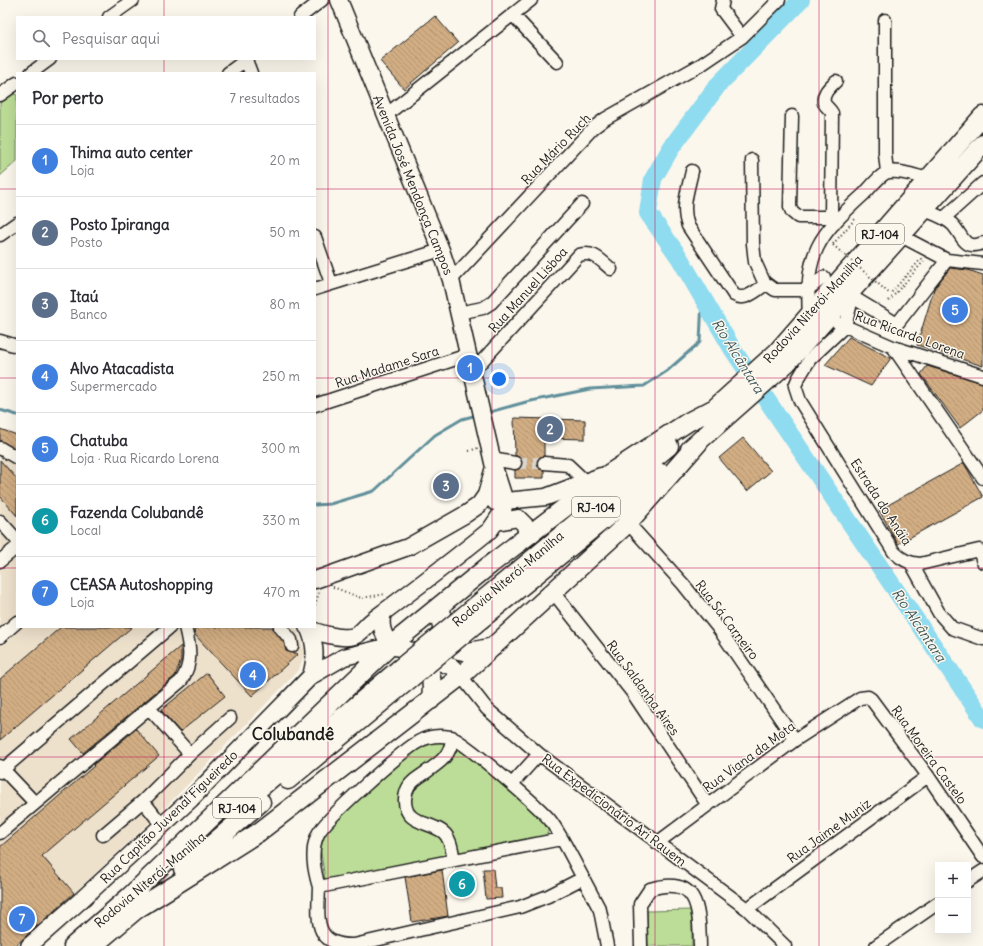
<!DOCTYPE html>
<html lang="pt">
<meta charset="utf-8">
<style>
:root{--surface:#fff;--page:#f7f7f7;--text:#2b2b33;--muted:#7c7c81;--line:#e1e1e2;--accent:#1c1c1c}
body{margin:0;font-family:Delius,sans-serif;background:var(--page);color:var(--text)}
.controls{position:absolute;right:12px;bottom:12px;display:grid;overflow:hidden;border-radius:0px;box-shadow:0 4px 16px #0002}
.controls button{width:36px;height:36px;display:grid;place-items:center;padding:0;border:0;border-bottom:1px solid var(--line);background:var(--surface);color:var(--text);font:20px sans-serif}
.you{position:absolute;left:499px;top:379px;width:14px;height:14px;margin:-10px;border:3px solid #fff;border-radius:50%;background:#1a73e8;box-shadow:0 0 0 6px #1a73e833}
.badge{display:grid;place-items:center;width:26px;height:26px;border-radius:50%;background:var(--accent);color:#fff;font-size:13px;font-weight:700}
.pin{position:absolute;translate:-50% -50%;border:2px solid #fff;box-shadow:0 1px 4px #0006}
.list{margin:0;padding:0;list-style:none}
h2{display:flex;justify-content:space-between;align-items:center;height:52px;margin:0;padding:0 16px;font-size:17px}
h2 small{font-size:13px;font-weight:400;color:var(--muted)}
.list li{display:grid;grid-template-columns:26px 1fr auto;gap:12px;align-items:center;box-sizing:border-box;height:72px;padding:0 16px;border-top:1px solid var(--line)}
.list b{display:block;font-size:15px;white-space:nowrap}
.list p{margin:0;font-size:13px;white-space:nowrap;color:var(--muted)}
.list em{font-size:13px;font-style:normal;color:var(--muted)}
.icon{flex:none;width:22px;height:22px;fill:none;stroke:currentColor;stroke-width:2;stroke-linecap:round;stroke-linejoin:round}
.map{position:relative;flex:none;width:983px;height:946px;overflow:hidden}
.search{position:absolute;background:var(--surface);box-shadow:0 4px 16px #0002;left:16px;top:16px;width:300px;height:44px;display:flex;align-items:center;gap:10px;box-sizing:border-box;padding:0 14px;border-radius:0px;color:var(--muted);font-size:15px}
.panel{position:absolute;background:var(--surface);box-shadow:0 4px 16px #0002;left:16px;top:72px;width:300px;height:556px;border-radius:0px}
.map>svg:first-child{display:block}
.built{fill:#eee1cc}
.green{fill:#bcdd97;stroke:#6c7c5a}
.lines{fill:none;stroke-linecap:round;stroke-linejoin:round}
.stream{stroke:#618f9b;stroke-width:3}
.river{stroke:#8fdbef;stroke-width:18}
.building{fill:url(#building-back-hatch);stroke:#1c1c1c}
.minor-tunnel{stroke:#dad6cd;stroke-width:12;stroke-dasharray:12 6;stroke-linecap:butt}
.minor-casing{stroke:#1c1c1c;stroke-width:15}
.major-casing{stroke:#1c1c1c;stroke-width:19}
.highway-casing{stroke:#1c1c1c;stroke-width:21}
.path{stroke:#1c1c1c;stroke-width:2;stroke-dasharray:1 3;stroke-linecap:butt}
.minor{stroke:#fbf7ec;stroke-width:12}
.major{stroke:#fbf7ec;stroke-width:16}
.highway{stroke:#fbf7ec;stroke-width:18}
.highway-bridge-casing{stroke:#1c1c1c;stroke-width:21;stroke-linecap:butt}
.path-bridge{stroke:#1c1c1c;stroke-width:2;stroke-dasharray:1 3;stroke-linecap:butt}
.highway-bridge{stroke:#fbf7ec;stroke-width:18}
.grid{fill:none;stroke:#c2185b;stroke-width:1;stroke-opacity:0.55}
.labels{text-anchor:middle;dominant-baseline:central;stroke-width:3;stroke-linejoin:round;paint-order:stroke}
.shield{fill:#fbf7ec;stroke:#5f5e5a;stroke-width:1}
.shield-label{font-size:12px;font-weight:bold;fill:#1c1c1c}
.street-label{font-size:13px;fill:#1c1c1c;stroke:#fbf7ec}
.water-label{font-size:14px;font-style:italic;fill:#3e555b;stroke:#fbf7ec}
.district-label{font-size:17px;font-weight:bold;fill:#1c1c1c;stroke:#fbf7ec}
</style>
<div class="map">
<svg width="983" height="946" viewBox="0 0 983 946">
<defs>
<pattern id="building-back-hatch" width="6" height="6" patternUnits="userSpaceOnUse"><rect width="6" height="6" fill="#d1ad83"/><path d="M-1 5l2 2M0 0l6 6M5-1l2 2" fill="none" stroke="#b39471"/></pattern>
</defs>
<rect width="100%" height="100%" fill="#fbf7ec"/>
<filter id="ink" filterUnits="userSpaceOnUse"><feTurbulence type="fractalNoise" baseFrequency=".025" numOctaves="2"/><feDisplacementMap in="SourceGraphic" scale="8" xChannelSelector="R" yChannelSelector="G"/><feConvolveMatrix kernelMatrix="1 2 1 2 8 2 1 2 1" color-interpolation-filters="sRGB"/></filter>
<g filter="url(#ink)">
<path class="built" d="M0 429 17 435V627H296L305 652 299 670 156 817 74 893 42 856 0 892Z"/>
<path class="green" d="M0 86 17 95V161L0 176Z
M449 738 548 822V833L540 839 325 880 319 839 326 828 413 749 427 741Z
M692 910V946H648L647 911Z"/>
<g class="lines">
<path class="stream" d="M0 410 17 415
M486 413 526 402 590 389 644 386 667 371 700 342 702 299
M315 505 330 504 374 491 435 435 462 419 477 415"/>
<path class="river" d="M801 0 718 85 671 148 653 179 648 213 679 257 733 350 983 719"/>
</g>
<path class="building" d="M435 16 458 43 404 89 380 61Z
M950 268 968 270 983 275V366L917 345 934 289Z
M849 337 891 358 871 386 825 365Z
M927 366 983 383V410L960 428 921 374Z
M514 418 585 420V439L544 438V456L538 458 537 463 539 469 544 470V478H515V470L520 468 522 464 520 458 515 455Z
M0 429 17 435V449L0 441Z
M743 438 771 471 747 491 719 458Z
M0 460 17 479V516L0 496Z
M964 463 983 497 898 544 879 510Z
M61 627H132L0 740V679Z
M198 627H272L284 643 286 651 298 654 252 696 195 635 194 631Z
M181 646V660L175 676 83 753 71 739Z
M207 673 225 696 180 732 161 710Z
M136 729 159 756 42 856 74 893 15 946H0V847L94 766 93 765Z
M483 869H493L495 888H501L502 898 486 899Z
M442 870 448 916 412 922 405 877Z"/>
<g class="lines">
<path class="minor-tunnel" d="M515 463H544"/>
<g class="minor-casing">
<path id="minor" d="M723 0 721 9 742 37
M513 15 557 62
M109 17 133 0
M300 17 322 0
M885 20V154L887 172
M246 60 251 73
M31 73 50 59
M228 73 247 59
M0 95 17 83
M386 115 531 0
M792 116 790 207 792 212 798 217H831
M752 160 753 244 755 262 764 282 775 290H807L824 277
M692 171C688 190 681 207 688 226L734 295C745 302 757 290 766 284
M924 210C934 214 944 217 952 224 963 235 963 251 983 243
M944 218 983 183
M834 224 831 217 832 113C830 109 826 107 824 103 822 93 830 87 836 81
M0 235 17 223
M901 236 947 260 983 264
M315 237 331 283
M451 280 593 128 605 119 702 64 742 37 779 0
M315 289 441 250
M849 295 850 307 845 326 810 359 798 379 795 386 800 401 894 552C902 560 909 563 920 564L979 550 983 562
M849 295 897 324 947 260
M458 313 483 308 491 303 582 204
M809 316C805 252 818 236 864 194 870 188 881 173 889 172 901 170 916 176 928 179
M838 323 893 347 983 376
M0 341 17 346
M893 347 983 478
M472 372 579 255C594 251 600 260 611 269
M315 405 468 355
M0 448 17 458
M492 459 515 463
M544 463 568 465 586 482
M0 521 17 540
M628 523 683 584 719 629 795 740
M0 561 17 547
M911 563 939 613 952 628 983 639
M553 592 632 692 707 804
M280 627 291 640 292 646
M0 637 17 622
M461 676 487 709 539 754 747 909 785 946
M452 737C452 758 434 766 419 777 410 783 406 788 405 799 404 824 428 821 443 832 451 838 452 851 454 860
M190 754 230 718
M0 766 35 803
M0 772 170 627
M512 784 539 754
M143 801 162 825
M0 833 181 681C193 663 190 647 185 627
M103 835 143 801 190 754 149 708
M657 843 795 740 860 698 868 697 871 699 928 776 983 857
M583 878 600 910 607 946
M968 881 983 871
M319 887C318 919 313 946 354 945L520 907 548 896 583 878C573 860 562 836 550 820 540 808 462 739 450 737 439 735 428 736 418 742 402 751 325 819 318 834 310 851 314 870 319 887L561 839
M747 909 928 776
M641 946 640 904 650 889C699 875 699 908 700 946
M876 946 938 903"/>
</g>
<g class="major-casing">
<path id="major" d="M495 502 546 497 601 476
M497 522 518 518 525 525 527 536
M315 580 408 547 466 514 479 505 486 495 494 467
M444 602 440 622 444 644
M383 613C379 626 384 635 390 646
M307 627C315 633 344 640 354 636 362 633 366 625 373 620 412 591 452 561 490 530L503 511 505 501 494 467 451 280 441 250 339 0
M309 629C316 645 316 658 311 676
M29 946 80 901 191 799 311 676 344 657 390 646 409 650 452 667 461 676"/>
</g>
<g class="highway-casing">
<path id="highway" d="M706 416 777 352 983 116
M690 449 787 363 983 144
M466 614 669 446
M474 625 661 473
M444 641C462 656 472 652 493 647
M422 655C432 670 433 683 431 700
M288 780 411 678
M239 806 399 669
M183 869 261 802
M129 897 390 646 491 564 610 473 688 422 715 408
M134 911 259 832 461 676 628 523 699 442
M73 946 137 890
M93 946 144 903"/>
</g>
<path class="path" d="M833 244 856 218
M889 301 924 261 921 259 890 294
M469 451 478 448
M333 587 361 598 386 594
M315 605 319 592"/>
<use href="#minor" class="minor"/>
<use href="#major" class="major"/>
<use href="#highway" class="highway"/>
<g class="highway-bridge-casing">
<path id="highway-bridge" d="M399 669 466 614
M411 678 474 625"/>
</g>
<path class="path-bridge" d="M833 245 890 294"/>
<use href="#highway-bridge" class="highway-bridge"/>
</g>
</g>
<path class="grid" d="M164 0V17M328 0V946M492 0V946M655 0V946M819 0V946M164 59V73M0 189H17M315 189H983M0 378H17M315 378H983M0 568H17M315 568H983M164 627V946M0 757H983"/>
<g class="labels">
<g class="shield">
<rect x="856" y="224" width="48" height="20" rx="3"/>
<rect x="572" y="497" width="48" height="20" rx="3"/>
<rect x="213" y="798" width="48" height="20" rx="3"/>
</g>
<g class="shield-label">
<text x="880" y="234">RJ-104</text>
<text x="596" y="507">RJ-104</text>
<text x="237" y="808">RJ-104</text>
</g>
<g class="street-label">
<text transform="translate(556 149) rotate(-46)">Rua Mário Ruch</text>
<text transform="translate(413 185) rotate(68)">Avenida José Mendonça Campos</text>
<text transform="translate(528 290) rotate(-48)">Rua Manuel Lisboa</text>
<text transform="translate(813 309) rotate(-48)">Rodovia Niterói-Manilha</text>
<text transform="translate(910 335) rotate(20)">Rua Ricardo Lorena</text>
<text transform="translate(387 367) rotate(-18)">Rua Madame Sara</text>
<text transform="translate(881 502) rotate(57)">Estrada do Anáia</text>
<text transform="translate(508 579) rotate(-40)">Rodovia Niterói-Manilha</text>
<text transform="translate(727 620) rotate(53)">Rua Sá Carneiro</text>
<text transform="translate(643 688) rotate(54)">Rua Saldanha Aires</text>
<text transform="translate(929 755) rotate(54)">Rua Moreira Castelo</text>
<text transform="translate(749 757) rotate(-36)">Rua Viana da Mota</text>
<text transform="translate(614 810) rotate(37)">Rua Expedicionário Ari Rauem</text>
<text transform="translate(169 817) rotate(-44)">Rua Capitão Juvenal Figueiredo</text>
<text transform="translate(829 831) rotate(-36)">Rua Jaime Muniz</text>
<text transform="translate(150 880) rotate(-40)">Rodovia Niterói-Manilha</text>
</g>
<g class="water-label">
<text transform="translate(738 356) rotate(58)">Rio Alcântara</text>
<text transform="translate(919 625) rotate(56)">Rio Alcântara</text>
</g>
<g class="district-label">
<text x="293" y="734">Colubandê</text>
</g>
</g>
</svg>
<div class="controls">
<button>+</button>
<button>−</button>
</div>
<div class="you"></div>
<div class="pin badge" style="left:470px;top:368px;background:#3f7fe0">1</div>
<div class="pin badge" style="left:550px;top:429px;background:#5c6f8a">2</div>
<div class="pin badge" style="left:446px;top:486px;background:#5c6f8a">3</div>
<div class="pin badge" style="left:253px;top:675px;background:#3f7fe0">4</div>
<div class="pin badge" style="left:955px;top:310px;background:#3f7fe0">5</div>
<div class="pin badge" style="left:462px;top:884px;background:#0f9aa8">6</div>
<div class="pin badge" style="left:22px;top:919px;background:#3f7fe0">7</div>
<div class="search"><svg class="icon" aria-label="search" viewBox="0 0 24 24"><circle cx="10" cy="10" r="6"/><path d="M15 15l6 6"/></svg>Pesquisar aqui</div>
<section class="panel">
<h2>Por perto<small>7 resultados</small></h2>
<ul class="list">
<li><span class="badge" style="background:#3f7fe0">1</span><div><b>Thima auto center</b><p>Loja</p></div><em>20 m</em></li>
<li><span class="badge" style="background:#5c6f8a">2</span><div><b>Posto Ipiranga</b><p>Posto</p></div><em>50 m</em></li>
<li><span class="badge" style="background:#5c6f8a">3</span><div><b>Itaú</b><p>Banco</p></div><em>80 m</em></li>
<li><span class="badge" style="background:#3f7fe0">4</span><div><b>Alvo Atacadista</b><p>Supermercado</p></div><em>250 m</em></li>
<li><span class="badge" style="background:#3f7fe0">5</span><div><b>Chatuba</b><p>Loja · Rua Ricardo Lorena</p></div><em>300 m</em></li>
<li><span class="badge" style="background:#0f9aa8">6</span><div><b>Fazenda Colubandê</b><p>Local</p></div><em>330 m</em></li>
<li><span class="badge" style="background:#3f7fe0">7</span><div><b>CEASA Autoshopping</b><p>Loja</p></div><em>470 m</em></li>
</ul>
</section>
</div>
